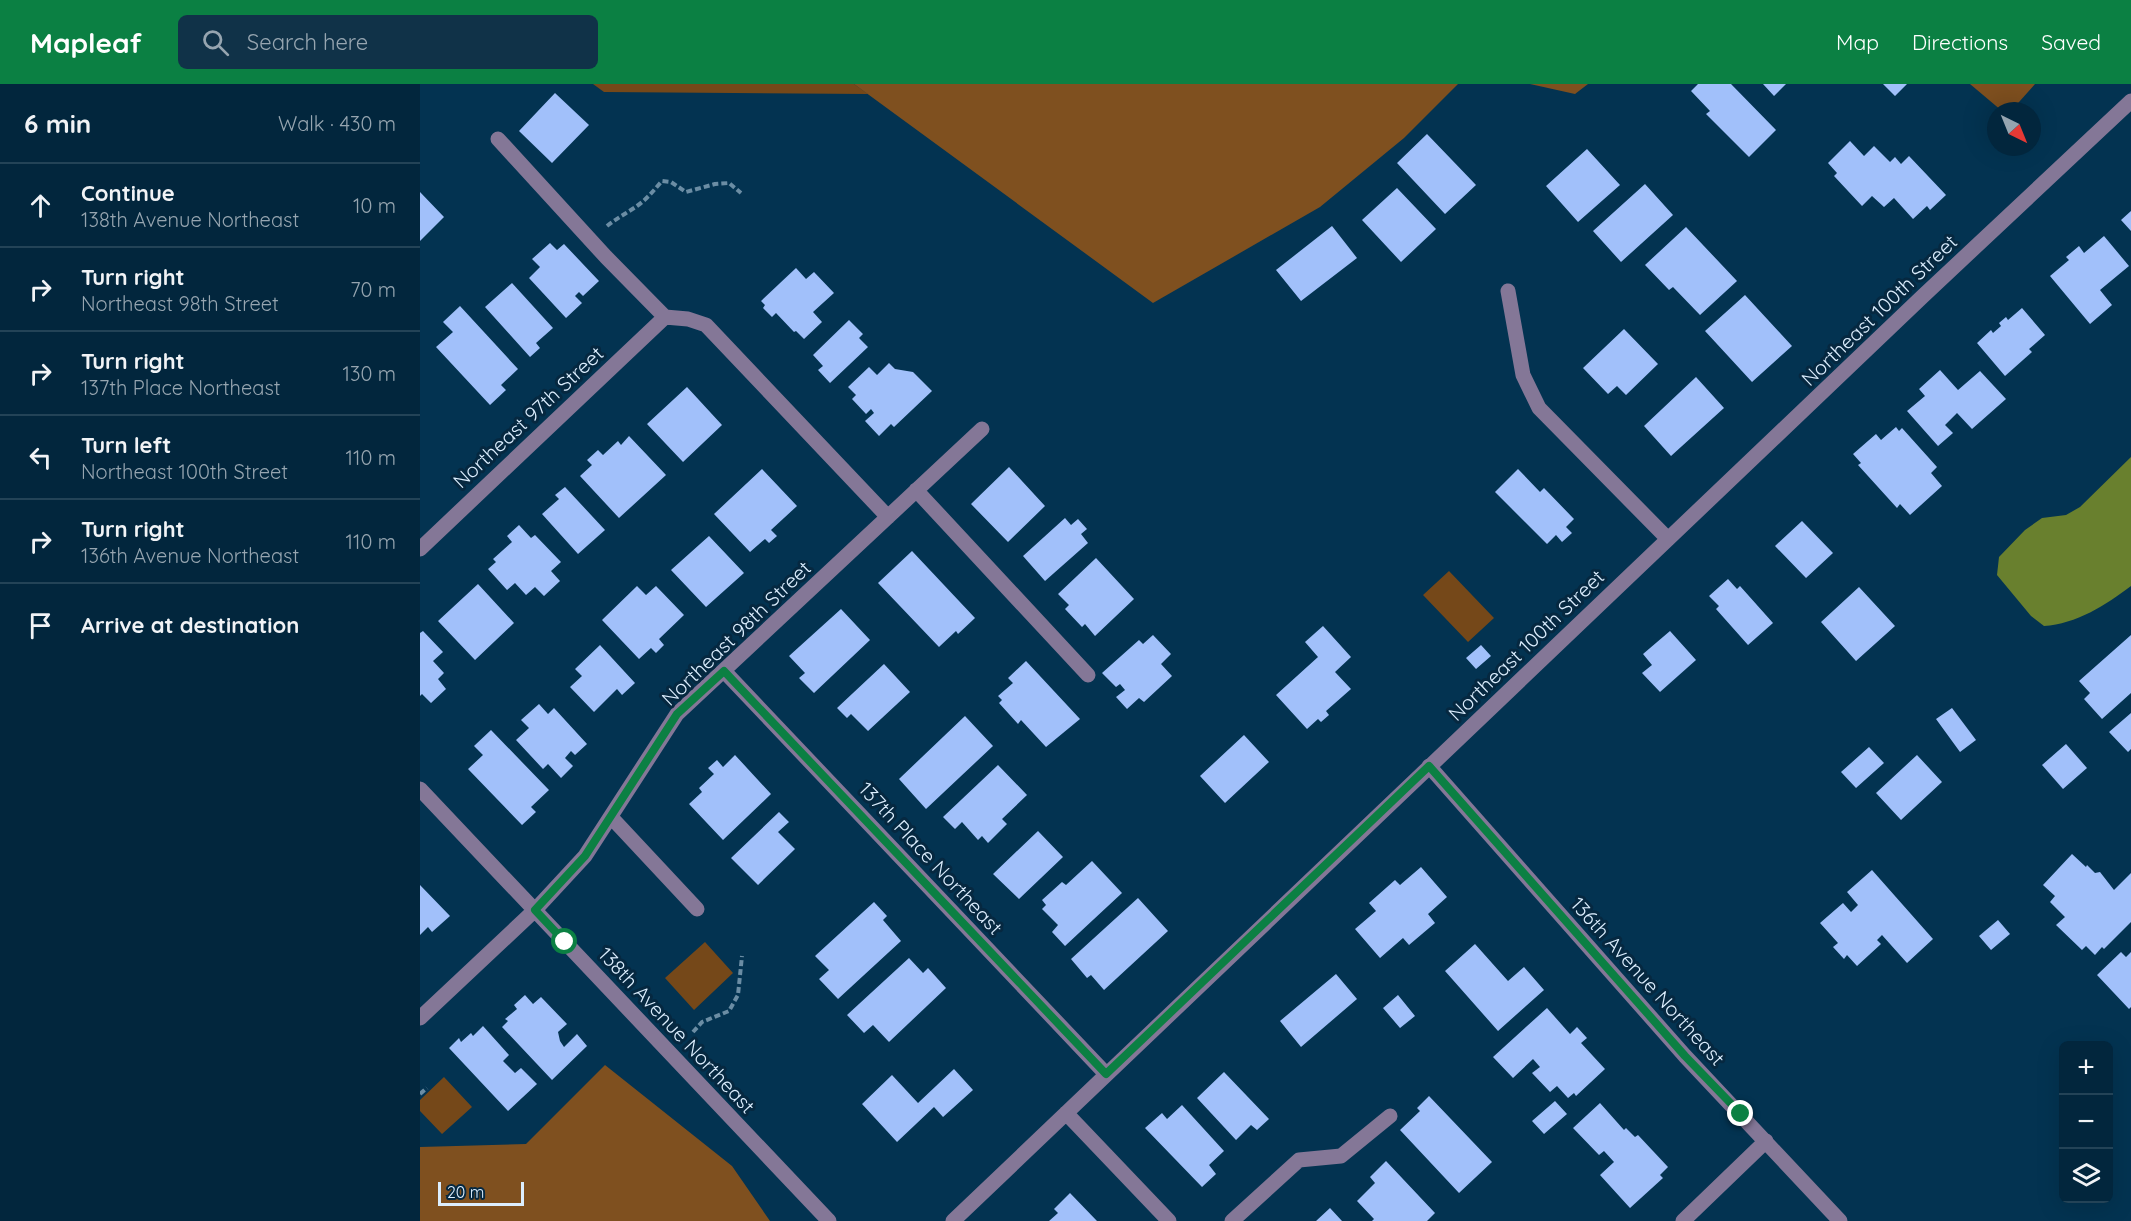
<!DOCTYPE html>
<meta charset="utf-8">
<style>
:root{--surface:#02263d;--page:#103248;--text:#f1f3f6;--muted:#96a5b0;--line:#234357;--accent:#0b8043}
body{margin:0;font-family:Quicksand,sans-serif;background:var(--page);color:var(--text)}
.controls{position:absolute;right:18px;bottom:18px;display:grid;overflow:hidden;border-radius:9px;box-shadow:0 6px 24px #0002}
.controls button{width:54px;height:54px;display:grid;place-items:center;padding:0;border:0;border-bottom:2px solid var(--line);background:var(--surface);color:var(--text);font:30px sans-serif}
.compass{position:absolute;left:1567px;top:18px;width:54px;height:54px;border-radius:50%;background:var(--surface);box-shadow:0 6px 24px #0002;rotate:137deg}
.scale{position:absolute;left:18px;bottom:15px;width:86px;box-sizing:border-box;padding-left:6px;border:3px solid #dceefe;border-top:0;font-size:16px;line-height:21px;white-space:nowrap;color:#dceefe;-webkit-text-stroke:4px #062840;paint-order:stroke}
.stop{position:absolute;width:18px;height:18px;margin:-14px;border:4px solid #0b8043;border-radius:50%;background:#fff}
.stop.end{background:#0b8043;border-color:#fff;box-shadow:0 2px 6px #0008}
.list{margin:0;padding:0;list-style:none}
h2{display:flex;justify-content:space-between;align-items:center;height:78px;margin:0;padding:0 24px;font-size:26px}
h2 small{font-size:20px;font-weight:400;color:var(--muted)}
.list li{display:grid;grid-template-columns:39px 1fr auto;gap:18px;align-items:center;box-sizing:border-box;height:84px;padding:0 24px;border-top:2px solid var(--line)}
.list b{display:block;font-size:22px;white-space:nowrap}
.list p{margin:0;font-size:20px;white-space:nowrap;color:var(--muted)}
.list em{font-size:20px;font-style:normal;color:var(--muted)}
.icon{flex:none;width:33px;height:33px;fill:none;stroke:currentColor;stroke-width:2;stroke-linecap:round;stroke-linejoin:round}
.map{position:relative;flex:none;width:1711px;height:1137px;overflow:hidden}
header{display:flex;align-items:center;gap:36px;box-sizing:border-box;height:84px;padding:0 30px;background:var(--accent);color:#fff}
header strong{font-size:28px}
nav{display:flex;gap:33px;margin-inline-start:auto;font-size:21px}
.search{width:420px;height:54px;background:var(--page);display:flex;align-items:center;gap:15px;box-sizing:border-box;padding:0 21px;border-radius:9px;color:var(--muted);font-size:22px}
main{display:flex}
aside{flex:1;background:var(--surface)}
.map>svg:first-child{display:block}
.green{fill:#754819}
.forest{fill:#7f501f}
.water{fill:#69802e}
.building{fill:#a1c0fa}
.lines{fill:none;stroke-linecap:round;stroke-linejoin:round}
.path{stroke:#6b8da4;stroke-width:4;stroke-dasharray:6 3;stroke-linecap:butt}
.minor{stroke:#847797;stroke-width:15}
.route{stroke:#0b8043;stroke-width:8}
.labels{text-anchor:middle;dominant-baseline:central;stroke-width:6;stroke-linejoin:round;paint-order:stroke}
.street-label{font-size:20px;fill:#dceefe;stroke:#062840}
</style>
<header>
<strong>Mapleaf</strong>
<div class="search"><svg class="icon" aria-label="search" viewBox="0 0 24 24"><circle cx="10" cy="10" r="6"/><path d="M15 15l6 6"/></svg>Search here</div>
<nav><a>Map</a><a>Directions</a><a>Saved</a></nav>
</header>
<main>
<aside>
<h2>6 min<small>Walk · 430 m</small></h2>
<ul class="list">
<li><svg class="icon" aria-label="ahead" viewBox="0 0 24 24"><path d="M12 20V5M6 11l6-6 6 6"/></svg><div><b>Continue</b><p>138th Avenue Northeast</p></div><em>10 m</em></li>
<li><svg class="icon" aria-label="right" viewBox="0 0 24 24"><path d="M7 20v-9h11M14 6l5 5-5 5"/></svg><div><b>Turn right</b><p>Northeast 98th Street</p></div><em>70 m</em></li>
<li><svg class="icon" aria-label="right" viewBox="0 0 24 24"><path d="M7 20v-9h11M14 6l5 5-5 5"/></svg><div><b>Turn right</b><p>137th Place Northeast</p></div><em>130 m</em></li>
<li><svg class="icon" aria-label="left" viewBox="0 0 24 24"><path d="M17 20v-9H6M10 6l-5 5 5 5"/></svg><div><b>Turn left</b><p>Northeast 100th Street</p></div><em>110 m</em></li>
<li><svg class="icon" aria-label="right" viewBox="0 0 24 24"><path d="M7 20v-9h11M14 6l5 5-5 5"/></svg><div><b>Turn right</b><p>136th Avenue Northeast</p></div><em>110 m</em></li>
<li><svg class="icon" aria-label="arrive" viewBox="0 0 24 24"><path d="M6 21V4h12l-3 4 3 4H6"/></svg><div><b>Arrive at destination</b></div></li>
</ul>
</aside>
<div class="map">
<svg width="1711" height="1137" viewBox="0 0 1711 1137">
<rect width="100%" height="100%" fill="#033351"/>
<path class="green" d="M173 0H434L448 10 184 8Z
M1029 487 1074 534 1048 558 1003 511Z
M285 858 313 889 274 926 245 894Z
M24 993 52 1023 22 1050 0 1027V1016Z"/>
<path class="forest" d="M434 0H1038L984 54 900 123 733 219Z
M1110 0H1168L1155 10Z
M1550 0H1615L1591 27H1582Z
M185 981 312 1082 350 1137H0V1063L106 1060Z"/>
<path class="water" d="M1711 373V502C1686 521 1656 540 1624 542L1611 532 1577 491 1579 473 1605 446 1622 434 1646 431 1660 423Z"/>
<path class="building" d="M1278 0H1311L1356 46 1329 73 1286 30 1290 27 1271 7Z
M1343 0H1366L1354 12Z
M1463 0H1487L1475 12Z
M135 9 169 41 132 79 99 47Z
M1007 50 1056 101 1025 130 977 79Z
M1430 57 1444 72 1454 62 1470 78 1475 73 1481 80 1489 72 1526 111 1510 126 1507 122 1493 135 1474 114 1464 123 1452 112 1442 122 1414 92 1417 89 1408 79Z
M1167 65 1200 101 1158 138 1126 102Z
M1225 100 1253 131 1201 178 1173 147Z
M977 104 1016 145 981 178 942 136Z
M0 108 24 133 0 157Z
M1711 127V147L1701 136Z
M912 142 937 174 881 217 856 186Z
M1266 143 1317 197 1280 231 1253 203 1249 206 1225 181Z
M1684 152 1709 182 1680 206 1692 221 1670 240 1630 192 1649 176 1646 173 1659 162 1664 169Z
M130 159 137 166 144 160 179 197 163 212 159 208 155 212 162 219 146 234 109 194 120 183 112 175Z
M376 184 386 195 394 188 414 209 393 228 402 238 384 255 376 247 374 248 356 229 352 233 343 224 345 221 341 217Z
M92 199 133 244 116 259 120 264 110 273 65 223Z
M1325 211 1372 262 1332 298 1285 247Z
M40 222 98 285 81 301 86 306 70 321 16 263 33 248 23 238Z
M1602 224 1625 251 1609 265 1612 268 1585 292 1557 259 1571 246 1573 249 1581 242 1579 239 1586 233 1588 236Z
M429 236 443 250 439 254 448 263 410 299 398 286 403 282 393 271Z
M1204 245 1238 280 1206 311 1197 302 1188 310 1163 284Z
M469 279 475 285 493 288 512 307 474 343 471 340 459 352 445 337 454 329 451 325 446 330 432 315 436 311 428 303 449 283 457 291Z
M1520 286 1538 306 1560 287 1586 315 1552 345 1537 329 1525 341 1533 349 1518 362 1487 327 1505 312 1499 305Z
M1276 293 1304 324 1251 372 1224 342Z
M267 303 302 341 263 378 227 340Z
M1476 343 1479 347 1482 344 1517 383 1511 389 1522 402 1490 431 1480 420 1477 424 1438 381 1441 379 1433 370 1456 350 1461 356Z
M209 352 246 391 199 434 160 392 172 381 167 376 178 366 183 371 198 357 201 361Z
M589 383 625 422 588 458 551 420Z
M342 385 377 422 351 446 357 452 349 459 345 455 330 468 294 430Z
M1098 385 1120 408 1124 404 1154 435 1146 443 1152 449 1142 458 1136 451 1127 460 1075 408Z
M145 403 185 446 158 470 122 430 139 415 135 411Z
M645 434 651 441 658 435 667 445 661 450 668 459 625 497 603 472Z
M1382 437 1413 469 1386 494 1355 462Z
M99 441 111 454 115 451 141 478 131 487 140 497 124 512 115 503 106 511 95 499 87 506 68 485 76 478 73 475 92 458 87 452Z
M289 452 324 489 286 523 251 486Z
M492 467 555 534 538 550 536 547 519 563 458 499Z
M676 474 714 515 675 552 665 540 662 543 645 525 649 521 638 510Z
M1308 495 1317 505 1320 502 1353 539 1328 561 1296 525 1299 522 1289 512Z
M58 500 94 539 55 576 18 537Z
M217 502 226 511 236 502 264 531 239 555 244 561 236 569 231 564 219 575 182 536Z
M1439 503 1475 542 1436 577 1401 538Z
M421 525 450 556 394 609 379 594 385 589 369 572Z
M903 542 931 573 915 588 931 605 906 627 909 631 901 638 898 635 887 645 856 611 898 573 885 558Z
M3 547 23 568 13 577 24 589 18 595 26 605 11 619 2 610 0 612V549Z
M1250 547 1276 576 1240 608 1222 589 1232 581 1223 570Z
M733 551 751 570 741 580 752 592 724 618 719 614 707 625 696 613 705 606 700 600 696 603 682 589 719 556 723 560Z
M1711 551V609L1682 635 1664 615 1670 609 1659 597Z
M180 561 215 599 202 611 197 605 174 628 150 603 162 592 155 585Z
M1061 561 1071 572 1056 585 1046 574Z
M606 577 660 635 626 663 601 636 598 640 579 619 582 616 578 612 593 599 588 594Z
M464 580 490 608 448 647 431 630 427 634 417 624Z
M119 620 128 630 134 624 167 660 155 671 151 667 145 674 153 682 141 694 128 680 123 685 96 656 109 644 101 636Z
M1532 624 1556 656 1540 668 1516 635Z
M1711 629V665L1708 668 1689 648Z
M545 632 573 662 506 725 479 695Z
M71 646 129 706 111 723 116 728 102 741 48 685 63 671 54 662Z
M824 651 849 678 805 719 780 692Z
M1646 660 1667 684 1643 705 1622 681Z
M1449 663 1464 679 1436 704 1421 688Z
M315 671 351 710 303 756 269 720 282 708 279 704 294 690 288 684 297 676 303 683Z
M1497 671 1522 698 1481 736 1456 709Z
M578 681 607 711 582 735 587 740 568 759 562 752 558 756 542 738 535 745 523 733Z
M359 728 369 738 358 748 375 765 338 801 311 774Z
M618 747 643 773 599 815 573 790Z
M1652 770 1666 783 1667 781 1675 789 1680 788 1694 806 1711 789V838L1684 865 1682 863 1675 871 1666 862 1662 866 1636 841 1645 833 1630 818 1635 812 1623 801Z
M672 777 702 809 645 862 632 848 638 841 622 825 626 821 622 816 642 798 646 801Z
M1001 783 1027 813 1008 830 1015 839 989 861 983 854 960 874 935 845 956 827 949 819 975 796 980 801Z
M1452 786 1513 855 1487 879 1462 851 1457 856 1461 860 1437 882 1427 871 1424 875 1413 863 1418 859 1400 839 1423 819 1431 828 1438 821 1427 808Z
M0 801 30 832 12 848 8 843 0 851Z
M718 814 748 847 684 906 671 891 667 894 651 875Z
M454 818 467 832 463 836 481 857 418 915 399 895 409 886 395 872Z
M1578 836 1590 850 1571 866 1559 852Z
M1055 860 1088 897 1104 883 1124 906 1078 947 1025 887Z
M1701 868 1706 873 1711 868V923L1709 925 1677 891Z
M489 874 503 889 508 884 526 904 469 958 453 941 444 949 427 931Z
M916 890 937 915 881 963 860 937Z
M105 911 113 920 121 913 147 940 138 948 140 957 144 963 157 950 167 962 132 996 82 943 88 937 85 935 97 925 94 921Z
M978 911 995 932 980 944 963 924Z
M1127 924 1150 950 1157 943 1167 954 1161 959 1185 985 1156 1012 1154 1009 1148 1014 1137 1002 1130 1008 1112 989 1120 983 1113 975 1093 994 1073 973Z
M63 942 89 971 83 977 95 989 101 984 117 1000 88 1027 29 964 39 954 41 958 51 949 53 952Z
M534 985 553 1006 523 1033 514 1023 477 1058 442 1020 472 991 498 1019Z
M804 988 849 1035 837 1046 831 1041 816 1056 777 1014Z
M1009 1012 1072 1078 1039 1109 980 1046 1000 1027 997 1024Z
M1135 1017 1147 1030 1124 1050 1112 1037Z
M1180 1019 1204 1046 1206 1044 1215 1053 1218 1051 1248 1083 1240 1091 1243 1094 1210 1124 1180 1091 1194 1078 1184 1067 1179 1071 1153 1044Z
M762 1021 804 1067 789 1081 796 1090 782 1103 725 1044 742 1029 747 1035Z
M966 1077 1015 1129 1007 1137H952L954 1135 937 1117 955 1099 950 1093Z
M650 1109 677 1137H629L638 1129 634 1125Z
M910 1124 922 1137H896Z"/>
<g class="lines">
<path class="path" d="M187 142C197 134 207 129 217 122 227 115 234 106 242 97L251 98 266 108 295 100 309 99 321 109
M273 948 282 938 309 927 318 911 322 872
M0 1010 7 1004"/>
<path class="minor" d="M78 55 186 173 245 233 268 235 286 241 468 433
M1088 207 1103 291 1119 324 1248 455
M496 406 668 591
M0 465 245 233
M304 587 686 990
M1009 682 1265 972 1420 1137
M0 705 409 1137
M191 733 277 825
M0 934 115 826 165 772 257 630 562 345
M646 1029 749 1137
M533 1137 1503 212 1711 17
M812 1137 879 1076 921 1072 970 1032
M1263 1137 1346 1057"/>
</g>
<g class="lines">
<path class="route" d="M145 858 115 826 165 772 257 630 304 587 686 990 1009 682 1265 972 1321 1030"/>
</g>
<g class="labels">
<g class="street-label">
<text transform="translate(1459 226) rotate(-44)">Northeast 100th Street</text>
<text transform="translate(108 333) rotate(-43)">Northeast 97th Street</text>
<text transform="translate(316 549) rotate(-44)">Northeast 98th Street</text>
<text transform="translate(1106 561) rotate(-44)">Northeast 100th Street</text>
<text transform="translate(511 774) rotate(47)">137th Place Northeast</text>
<text transform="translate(1228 897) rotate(48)">136th Avenue Northeast</text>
<text transform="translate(257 946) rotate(47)">138th Avenue Northeast</text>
</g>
</g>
</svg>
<div class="controls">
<button>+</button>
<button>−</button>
<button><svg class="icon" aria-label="layers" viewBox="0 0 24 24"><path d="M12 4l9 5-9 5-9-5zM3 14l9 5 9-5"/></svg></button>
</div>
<svg class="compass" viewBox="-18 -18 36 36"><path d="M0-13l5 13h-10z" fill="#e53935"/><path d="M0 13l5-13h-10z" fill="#96a5b0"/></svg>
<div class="scale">20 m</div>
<div class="stop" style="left:145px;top:858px"></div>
<div class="stop end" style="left:1321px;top:1030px"></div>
</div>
</main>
